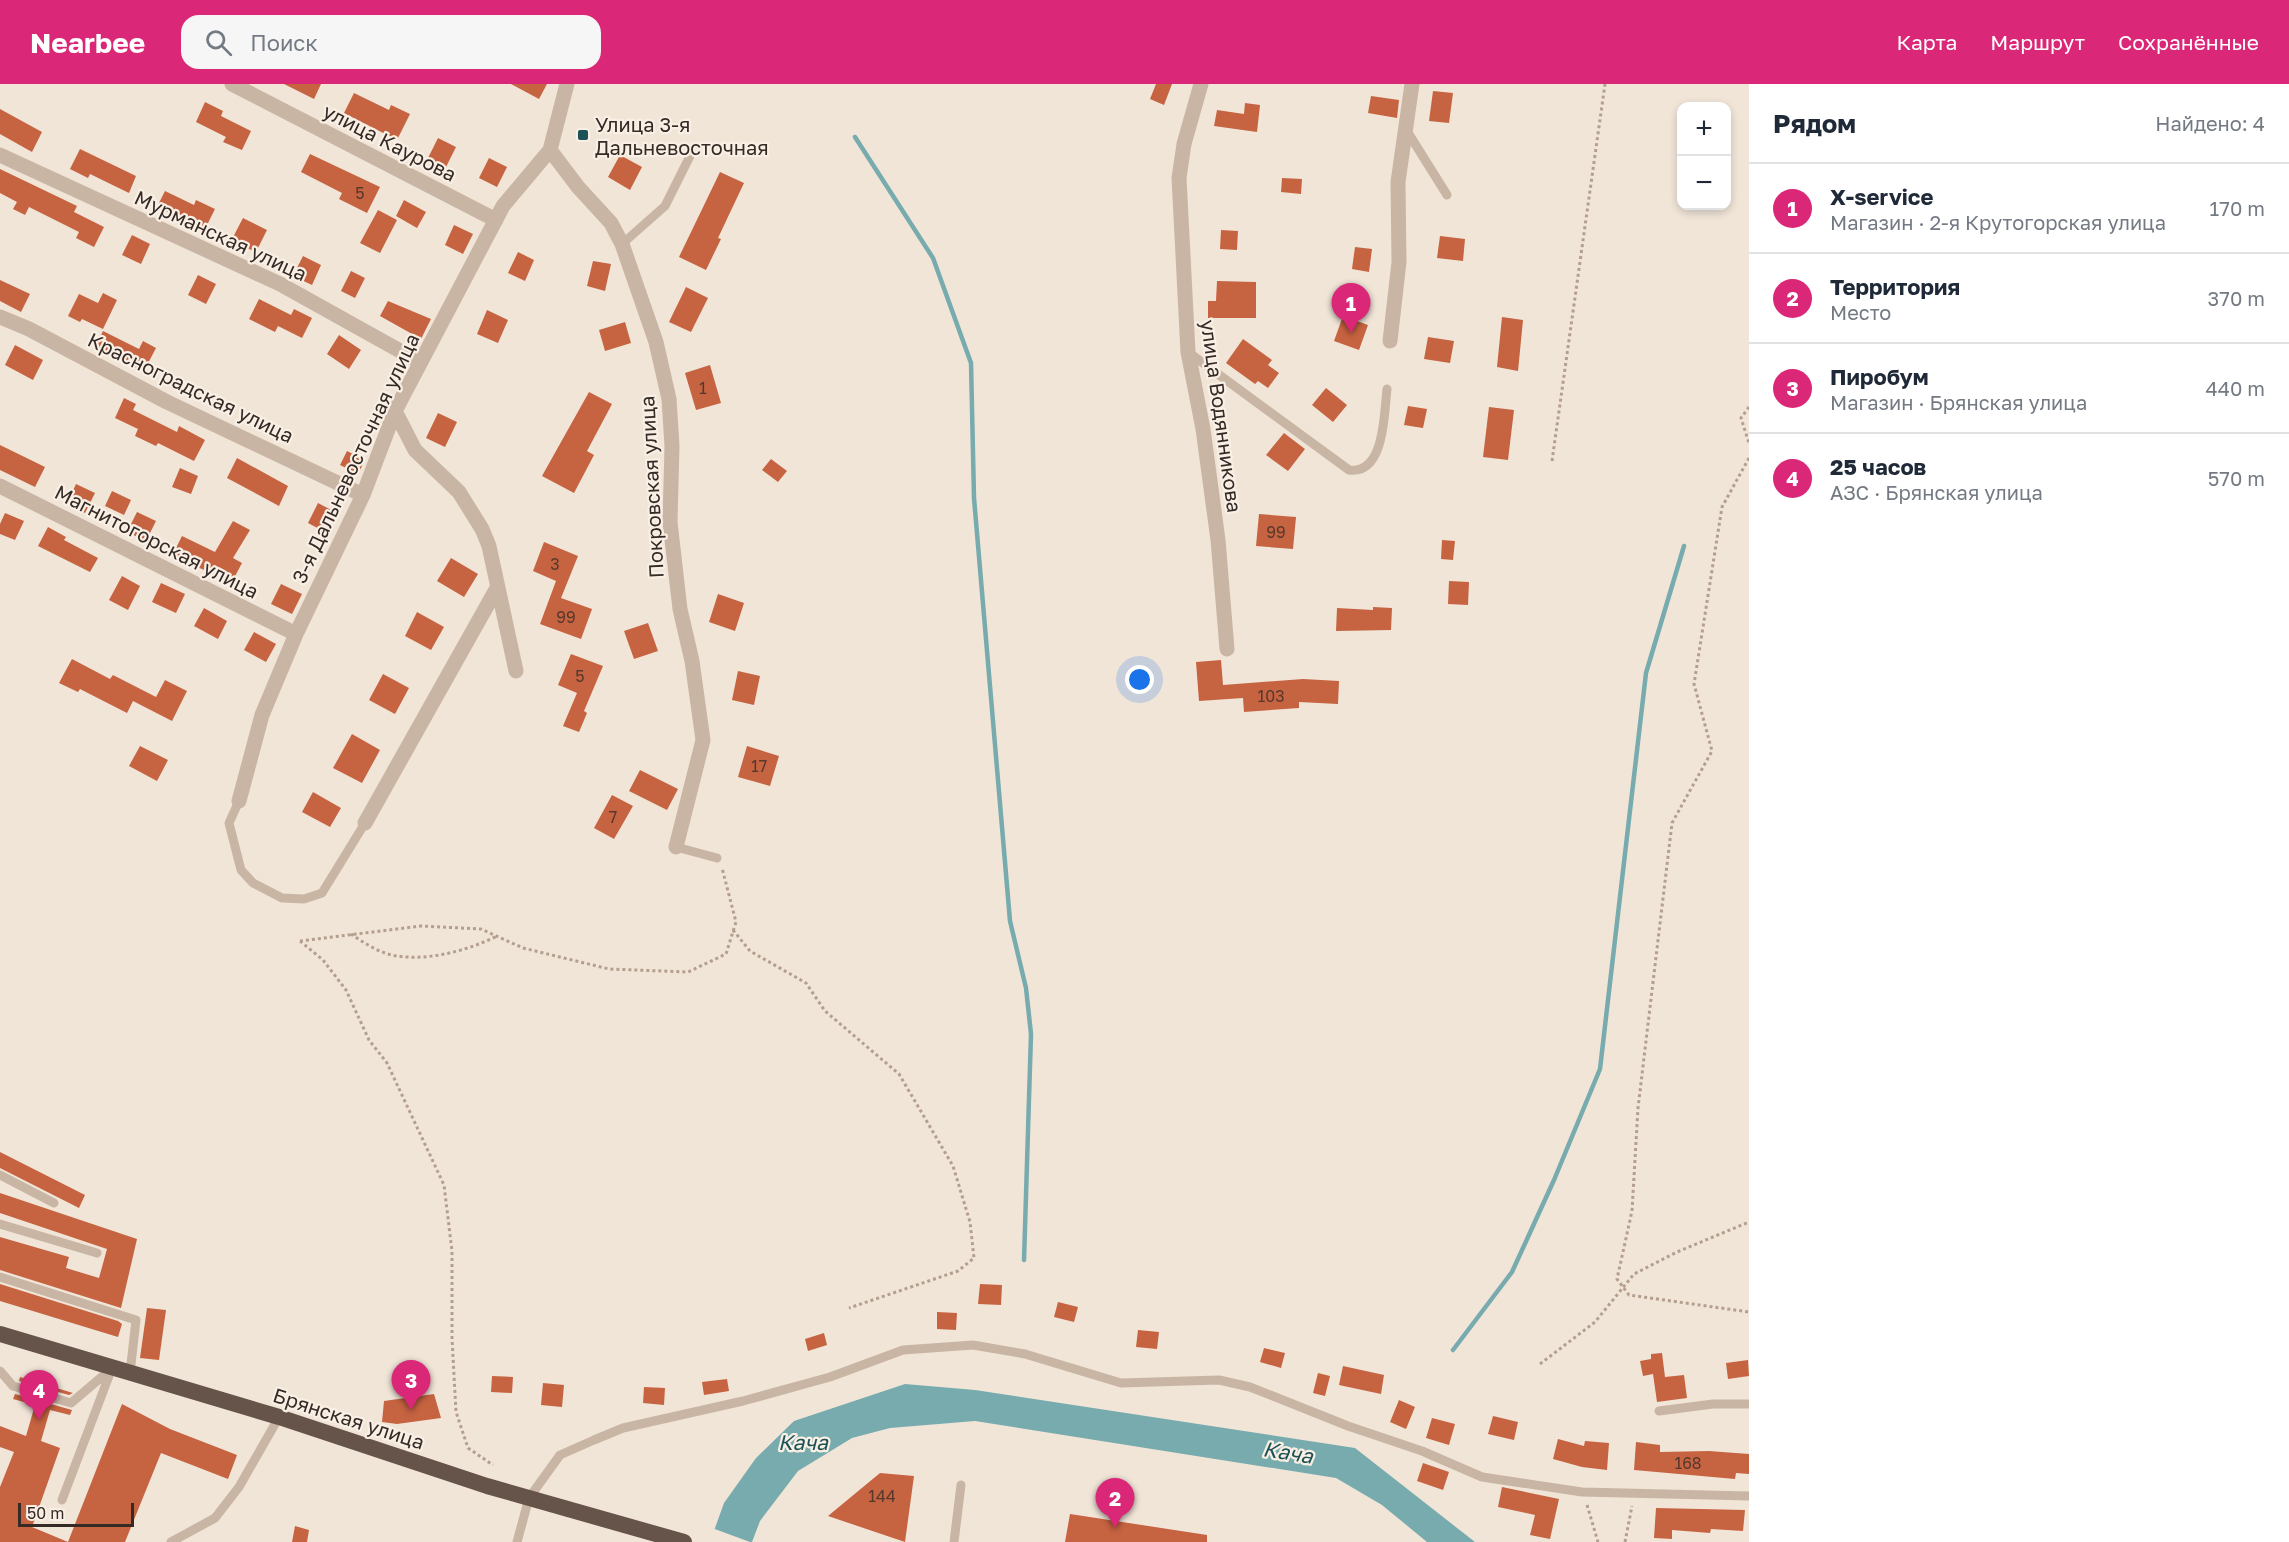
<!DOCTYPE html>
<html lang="ru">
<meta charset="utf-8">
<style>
:root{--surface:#fff;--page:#f6f6f7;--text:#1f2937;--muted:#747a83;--line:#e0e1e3;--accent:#db2777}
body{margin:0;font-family:"Golos Text",sans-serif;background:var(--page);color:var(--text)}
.controls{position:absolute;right:18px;top:18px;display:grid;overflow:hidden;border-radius:12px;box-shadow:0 3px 9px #0003}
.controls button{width:54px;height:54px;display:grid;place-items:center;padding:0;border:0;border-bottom:2px solid var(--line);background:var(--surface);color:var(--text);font:30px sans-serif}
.scale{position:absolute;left:18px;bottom:15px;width:116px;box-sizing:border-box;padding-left:6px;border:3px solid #342a26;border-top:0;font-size:16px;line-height:21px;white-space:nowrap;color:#342a26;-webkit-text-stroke:4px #f9efe4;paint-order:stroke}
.you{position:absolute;left:1140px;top:596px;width:21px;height:21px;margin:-15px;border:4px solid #fff;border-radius:50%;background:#1a73e8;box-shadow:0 0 0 9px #1a73e833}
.badge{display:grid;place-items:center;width:39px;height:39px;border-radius:50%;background:var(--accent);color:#fff;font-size:20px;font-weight:700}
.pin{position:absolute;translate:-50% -50px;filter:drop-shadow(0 2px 3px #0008)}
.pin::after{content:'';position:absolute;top:32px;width:21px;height:18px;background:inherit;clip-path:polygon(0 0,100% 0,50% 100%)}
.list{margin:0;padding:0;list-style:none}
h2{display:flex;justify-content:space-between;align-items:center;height:78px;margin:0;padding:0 24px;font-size:26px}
h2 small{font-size:20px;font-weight:400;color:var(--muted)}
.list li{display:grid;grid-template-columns:39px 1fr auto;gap:18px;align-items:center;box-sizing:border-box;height:90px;padding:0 24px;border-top:2px solid var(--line)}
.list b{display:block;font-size:22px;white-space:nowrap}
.list p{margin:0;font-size:20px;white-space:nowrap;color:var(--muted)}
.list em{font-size:20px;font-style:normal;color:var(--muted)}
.icon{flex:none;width:33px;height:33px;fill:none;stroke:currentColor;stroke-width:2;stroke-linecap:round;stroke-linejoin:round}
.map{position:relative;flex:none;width:1749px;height:1458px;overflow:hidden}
header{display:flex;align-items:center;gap:36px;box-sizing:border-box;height:84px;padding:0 30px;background:var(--accent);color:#fff}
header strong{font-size:28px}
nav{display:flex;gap:33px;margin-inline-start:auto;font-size:21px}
.search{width:420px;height:54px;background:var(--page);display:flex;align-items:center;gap:15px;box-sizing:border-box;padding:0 21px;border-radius:18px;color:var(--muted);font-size:22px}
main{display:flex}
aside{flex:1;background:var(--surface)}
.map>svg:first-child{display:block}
.water{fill:#77abae}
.pier{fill:#f1e5d8}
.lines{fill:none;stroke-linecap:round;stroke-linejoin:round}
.stream{stroke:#77abae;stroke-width:4.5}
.building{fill:#c66341}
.path{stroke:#b49f8f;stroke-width:3;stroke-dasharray:3 3;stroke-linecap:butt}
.service{stroke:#c9b5a4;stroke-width:9}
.minor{stroke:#c9b5a4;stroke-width:15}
.trunk{stroke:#66544a;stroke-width:16}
.poi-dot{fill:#1c5155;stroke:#f9efe4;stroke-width:2}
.labels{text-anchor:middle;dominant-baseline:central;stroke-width:4.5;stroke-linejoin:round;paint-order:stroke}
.number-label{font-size:16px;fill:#58382d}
.poi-label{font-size:20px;fill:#342a26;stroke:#f9efe4;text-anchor:start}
.street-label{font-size:20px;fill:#342a26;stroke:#f9efe4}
.water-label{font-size:21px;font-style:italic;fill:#1c5155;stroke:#f9efe4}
</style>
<header>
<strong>Nearbee</strong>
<div class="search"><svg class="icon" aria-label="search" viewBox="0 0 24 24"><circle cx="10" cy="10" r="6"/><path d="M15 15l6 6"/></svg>Поиск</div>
<nav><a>Карта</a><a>Маршрут</a><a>Сохранённые</a></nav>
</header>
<main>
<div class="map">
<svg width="1749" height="1458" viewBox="0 0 1749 1458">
<rect width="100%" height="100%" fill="#f1e5d8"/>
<path class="water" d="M905 1300 975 1306 1355 1364 1475 1458H1427L1382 1421 1336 1394 975 1337 890 1344 852 1354 798 1387 760 1437 752 1458H710L724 1419 756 1374 794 1337Z"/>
<path class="pier" d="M712 1444 750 1458H707Z"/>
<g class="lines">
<path class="stream" d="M855 53 933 174 971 279 974 414 1010 837 1026 904 1031 950 1024 1176
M1453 1266 1512 1188 1554 1096 1600 985 1646 589 1684 462"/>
</g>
<path class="building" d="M284 0H321L314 15Z
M511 0H547L539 15Z
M1156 0H1172L1164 21 1150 15Z
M1433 7 1453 9 1449 39 1429 37Z
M354 9 389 26 391 21 410 30 397 56 344 29Z
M1371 12 1399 16 1397 34 1368 29Z
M205 18 223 27 221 32 251 47 242 66 223 58 226 53 196 38Z
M1245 19 1260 21 1257 48 1214 42 1217 26 1244 30Z
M0 25 42 48 32 68 0 50Z
M438 54 456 63 446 83 428 74Z
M80 65 136 92 129 109 90 90 88 94 70 85Z
M310 70 380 103 367 129 339 115 342 109 301 88Z
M620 71 642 83 630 106 608 93Z
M489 74 507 83 497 103 479 94Z
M0 85 77 122 74 128 104 143 94 163 76 154 79 148 29 123 25 131 13 125 17 118 0 109Z
M720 88 744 99 718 154 721 155 706 186 679 173Z
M1282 94 1302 95 1301 110 1281 108Z
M165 107 194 121 196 116 215 125 205 145 157 123Z
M404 116 426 128 417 144 396 132Z
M378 126 397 136 380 169 360 159Z
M243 134 267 146 256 168 231 157Z
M454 141 473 150 463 170 445 161Z
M1221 146 1238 147 1237 166 1220 165Z
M132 151 150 160 141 180 122 171Z
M1440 152 1465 155 1463 177 1437 174Z
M1355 163 1372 165 1369 188 1352 185Z
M518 168 534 176 525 197 508 189Z
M303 172 321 181 312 201 293 192Z
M593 177 611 180 605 207 587 202Z
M351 187 365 194 355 214 341 207Z
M198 191 216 200 206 220 188 211Z
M0 196 30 210 21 228 0 217Z
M1217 197 1256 198V234H1208V217H1216Z
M686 203 708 214 691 248 669 238Z
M103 209 117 216 103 245 82 235 80 238 68 232 79 210 98 219Z
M259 215 291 231 294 225 312 234 302 254 278 242 275 248 249 235Z
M388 217 431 235 421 255 380 232Z
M487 226 508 236 498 259 477 250Z
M1343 232 1368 241 1359 266 1334 257Z
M1502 233 1523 236 1518 287 1497 283Z
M625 238 631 259 605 267 599 246Z
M103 247 139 265 143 257 156 264 144 287 94 265Z
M339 251 361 266 349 285 327 270Z
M1428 253 1454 257 1450 279 1424 275Z
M1243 255 1272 276 1268 281 1279 289 1268 304 1258 297 1255 300 1226 279Z
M15 261 43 276 33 296 5 281Z
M710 281 721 319 696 326 685 289Z
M1326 304 1347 321 1333 338 1312 321Z
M589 308 612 320 587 367 594 371 574 409 542 392Z
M124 314 136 320 133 326 177 348 179 342 205 356 194 377 158 359 156 362 135 352 138 345 115 334Z
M1408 322 1427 325 1423 344 1404 341Z
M1489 323 1514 326 1508 376 1483 373Z
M438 329 457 338 445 363 426 354Z
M1284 349 1305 365 1288 387 1266 371Z
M0 361 45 383 35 403 0 386Z
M347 367 365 376 358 390 340 381Z
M237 374 288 402 279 422 227 394Z
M771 375 787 387 778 398 762 386Z
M180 384 198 392 191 410 172 403Z
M76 400 95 409 85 429 67 420Z
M112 407 131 416 124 431 105 422Z
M318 419 335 428 325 448 308 439Z
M137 428 156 437 146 457 127 448Z
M5 429 24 437 15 456 0 450V440Z
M1259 430 1296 433 1293 465 1256 462Z
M233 437 250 446 233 474 242 479 232 498 172 472 182 452 215 468Z
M48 443 66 453 64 456 98 474 90 488 38 462Z
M1442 456 1455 457 1453 476 1441 475Z
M544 458 578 472 561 514 592 525 581 555 540 540 556 497 533 487Z
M451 474 478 490 464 513 437 497Z
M122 492 140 502 128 526 109 516Z
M1449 497 1469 498 1468 521 1448 520Z
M161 499 185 510 176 529 152 518Z
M281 500 302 510 292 530 271 520Z
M718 510 744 519 735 547 709 538Z
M1373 523 1392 524 1391 546 1336 547 1337 524 1373 526Z
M204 524 227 537 218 555 194 542Z
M417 528 444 543 431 566 405 552Z
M648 539 658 567 634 575 624 547Z
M254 548 276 560 266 578 244 566Z
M571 570 603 582 584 627 587 629 579 648 563 642 577 609 558 601Z
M72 575 110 595 113 591 156 613 165 596 187 607 172 637 133 617 127 629 80 605 78 608 59 599Z
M1221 576 1223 601 1303 595 1339 597 1338 620 1299 618V624L1244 628 1243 614 1199 617 1196 578Z
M738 587 760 592 754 621 732 616Z
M383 590 409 604 395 630 369 616Z
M352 650 380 666 362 699 333 684Z
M140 662 168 676 157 697 129 682Z
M747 662 779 672 770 702 738 693Z
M640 686 678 705 667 726 629 707Z
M313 708 341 724 330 743 302 728Z
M612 711 633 722 614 755 594 744Z
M0 1068 85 1111 79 1124 0 1084Z
M0 1109 137 1155 121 1224 0 1186V1153L69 1173 66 1184 99 1194 107 1165 0 1129Z
M0 1200 118 1237 122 1240 118 1253 0 1217Z
M980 1200 1002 1201 1001 1221 978 1220Z
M1058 1218 1078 1223 1074 1238 1054 1233Z
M147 1224 166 1226 159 1276 140 1274Z
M937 1228 957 1229 956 1246 937 1245Z
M1138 1246 1159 1248 1157 1265 1136 1263Z
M824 1249 827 1261 808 1267 805 1255Z
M1264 1264 1285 1269 1281 1284 1260 1278Z
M1662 1269 1665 1293 1684 1291 1687 1314 1657 1318 1653 1290 1643 1292 1640 1277 1651 1275V1270Z
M1748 1276 1749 1292 1728 1295 1726 1279Z
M1343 1282 1384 1291 1381 1310 1339 1301Z
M1318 1289 1330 1292 1325 1312 1313 1309Z
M492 1292 513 1293 512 1309 491 1308Z
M20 1293 73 1309 69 1311 19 1297Z
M727 1295 729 1307 704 1311 702 1298Z
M543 1299 564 1301 562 1323 541 1321Z
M644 1303 665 1304 664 1321 643 1319Z
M15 1310 72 1326 70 1331 50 1326 41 1357 60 1364 32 1443 68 1458H0V1403L14 1368 0 1363V1342L26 1352 35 1321 13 1315Z
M434 1310 441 1334 397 1340 382 1338 384 1317Z
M1399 1316 1415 1323 1406 1345 1390 1338Z
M122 1320 170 1345 237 1371 228 1395 161 1369 125 1458H68Z
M1493 1332 1518 1338 1514 1356 1488 1350Z
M1432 1334 1455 1340 1449 1361 1426 1354Z
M1558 1355 1584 1362 1585 1357 1609 1359 1607 1386 1582 1383 1553 1375Z
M1636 1358 1660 1361V1368L1709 1367 1749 1370V1390L1736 1389 1735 1395 1634 1386Z
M1423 1379 1449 1388 1443 1406 1417 1397Z
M880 1389 914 1392 905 1458 828 1432Z
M1502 1403 1559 1415 1550 1455 1530 1451 1535 1431 1498 1423Z
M1656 1424 1745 1426 1743 1447 1711 1445 1710 1449 1672 1446V1455L1654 1454Z
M1070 1430 1207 1451V1458H1065Z
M295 1442 309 1446 307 1458H292Z"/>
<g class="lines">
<path class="path" d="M1749 323 1741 334 1749 359
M1749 374 1722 423 1694 600 1712 667 1672 739 1638 1024 1632 1127 1617 1195 1629 1211 1749 1228
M1552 377 1605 0
M733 846 750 867 806 899 825 927 899 990 953 1082 970 1138 974 1174 958 1187 849 1224
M351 850C364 859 381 870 397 872 430 877 469 866 497 852
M300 857 323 876 346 906 369 956 387 979 444 1101 452 1167V1254L456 1328 468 1364 493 1381
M300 857 421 842 481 845 523 864 609 885 688 888 726 870 736 838 722 784
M1540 1280 1595 1238 1634 1190 1677 1168 1749 1138
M1587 1421 1598 1458
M1625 1458 1632 1422"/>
<path class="service" d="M1407 47 1447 111
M622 160 665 122 691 70
M1188 268 1349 386C1385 391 1384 329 1387 305
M239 717 229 739 241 786 253 799 282 814 304 815 322 809 365 739
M676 763 717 774
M0 1091 54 1119
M0 1140 97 1169
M0 1193 136 1236 130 1289
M0 1287 13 1302 71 1319 111 1285
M1659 1327 1713 1320H1749
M62 1416 112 1284
M171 1458 215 1434 239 1403 279 1333
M517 1458 529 1414 560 1371 594 1356 623 1344 743 1317 830 1293 903 1266 973 1261 1025 1270 1121 1299 1219 1296 1250 1303 1348 1342 1422 1367 1482 1393 1582 1408 1749 1412
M954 1458 961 1401"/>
<path class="minor" d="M232 0 496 136
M1201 0 1184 60 1179 94 1188 268 1203 345 1218 456 1227 565
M550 66 578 103 611 139 622 160 656 258 669 315 672 362 670 438 680 525 692 577 703 656 676 763
M0 71 280 200 420 278
M0 233 29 245 167 318 363 411
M1390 257 1399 178 1398 98 1412 0
M395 327 415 366 459 408 482 445 489 462 516 587
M0 402 296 550
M239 717 262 631 296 550 363 411 395 327 503 122 550 66 567 0
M365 739 497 504"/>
<path class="trunk" d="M0 1250 279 1333 487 1402 684 1458"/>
</g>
<rect class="poi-dot" x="577" y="45" width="12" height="12" rx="3"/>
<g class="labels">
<g class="number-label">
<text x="360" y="109">5</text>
<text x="703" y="304">1</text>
<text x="1276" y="448">99</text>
<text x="555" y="480">3</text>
<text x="566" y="533">99</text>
<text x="580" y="592">5</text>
<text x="1271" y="612">103</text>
<text x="759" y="682">17</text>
<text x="613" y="733">7</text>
<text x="1688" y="1379">168</text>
<text x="882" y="1412">144</text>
</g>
<g class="poi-label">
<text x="595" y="40">Улица 3-я<tspan x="595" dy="23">Дальневосточная</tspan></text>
</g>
<g class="street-label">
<text transform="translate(390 58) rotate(27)">улица Каурова</text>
<text transform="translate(221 151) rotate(25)">Мурманская улица</text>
<text transform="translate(191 303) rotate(26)">Красноградская улица</text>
<text transform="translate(1222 332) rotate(82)">улица Водянникова</text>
<text transform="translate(355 374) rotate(-65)">3-я Дальневосточная улица</text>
<text transform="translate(651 403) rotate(-93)">Покровская улица</text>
<text transform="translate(157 457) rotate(27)">Магнитогорская улица</text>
<text transform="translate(349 1334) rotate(18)">Брянская улица</text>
</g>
<g class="water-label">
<text x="803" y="1358">Кача</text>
<text transform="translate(1288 1368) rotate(9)">Кача</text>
</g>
</g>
</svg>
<div class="controls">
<button>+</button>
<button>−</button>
</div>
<div class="scale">50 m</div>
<div class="you"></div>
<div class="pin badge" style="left:1351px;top:249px">1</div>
<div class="pin badge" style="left:1115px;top:1444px">2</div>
<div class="pin badge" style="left:411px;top:1326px">3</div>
<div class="pin badge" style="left:39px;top:1336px">4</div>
</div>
<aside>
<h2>Рядом<small>Найдено: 4</small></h2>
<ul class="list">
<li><span class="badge">1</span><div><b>X-service</b><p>Магазин · 2-я Крутогорская улица</p></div><em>170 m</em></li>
<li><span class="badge">2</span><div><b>Территория</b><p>Место</p></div><em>370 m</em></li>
<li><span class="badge">3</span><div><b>Пиробум</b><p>Магазин · Брянская улица</p></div><em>440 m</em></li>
<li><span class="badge">4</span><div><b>25 часов</b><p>АЗС · Брянская улица</p></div><em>570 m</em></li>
</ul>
</aside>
</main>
